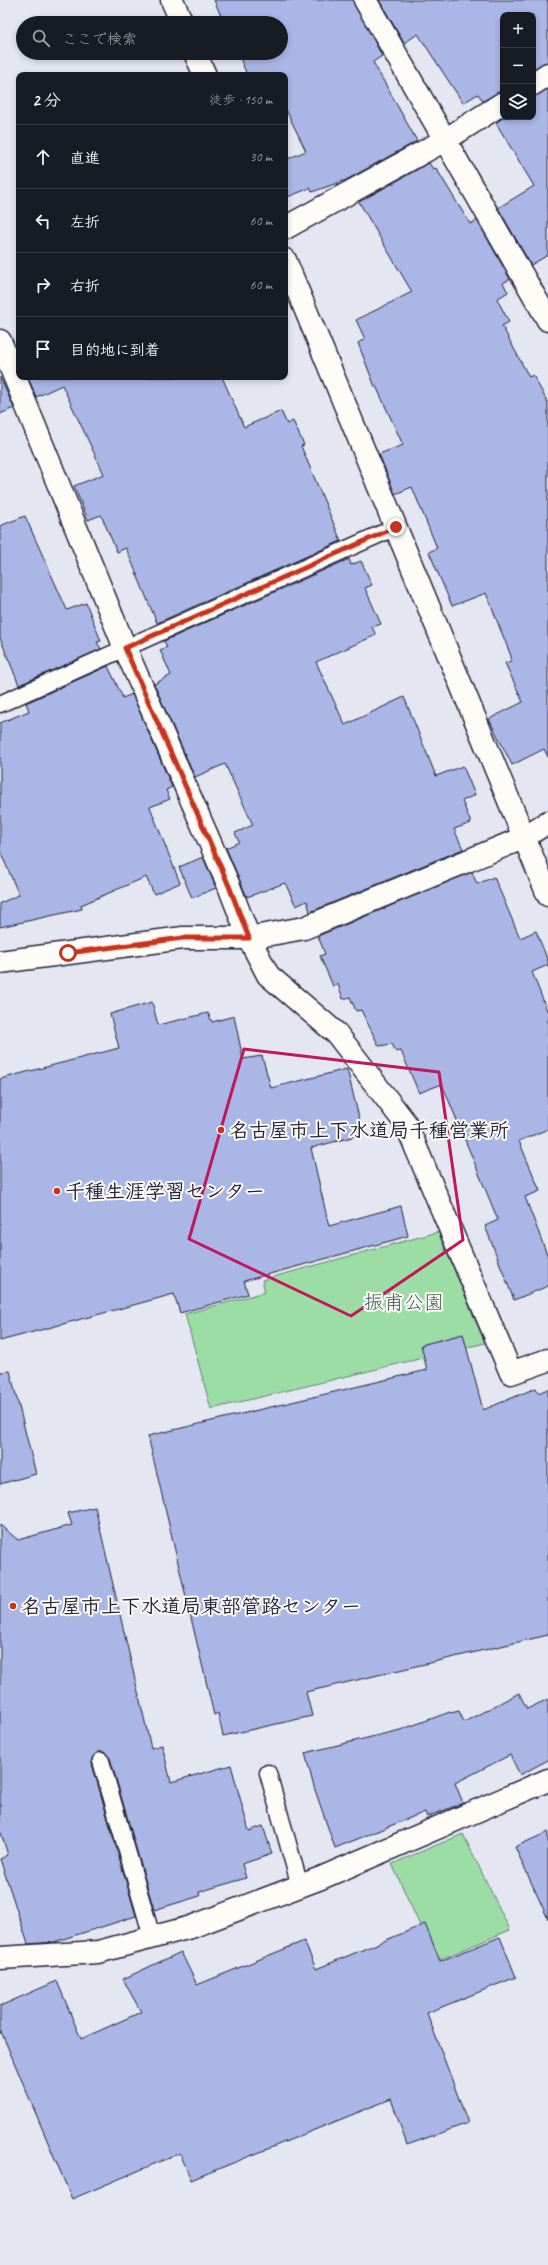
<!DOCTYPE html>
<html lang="ja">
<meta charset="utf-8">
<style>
:root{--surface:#171b24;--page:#20242c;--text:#f1f3f6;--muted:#9ea1a6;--line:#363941}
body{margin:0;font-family:Caveat,"Klee One",sans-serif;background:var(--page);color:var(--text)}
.controls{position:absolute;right:12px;top:12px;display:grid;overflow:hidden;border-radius:8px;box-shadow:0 2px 6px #0003}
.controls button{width:36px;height:36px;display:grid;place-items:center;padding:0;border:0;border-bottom:1px solid var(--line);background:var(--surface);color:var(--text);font:20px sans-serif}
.stop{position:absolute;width:12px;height:12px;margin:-9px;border:3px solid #c8321e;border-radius:50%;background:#fff}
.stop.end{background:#c8321e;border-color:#fff;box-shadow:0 1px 4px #0008}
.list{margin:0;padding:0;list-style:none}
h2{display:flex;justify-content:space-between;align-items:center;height:52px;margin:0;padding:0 16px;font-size:17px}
h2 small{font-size:13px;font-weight:400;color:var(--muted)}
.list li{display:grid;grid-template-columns:26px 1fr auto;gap:12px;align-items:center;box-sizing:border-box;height:64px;padding:0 16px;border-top:1px solid var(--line)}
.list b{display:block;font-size:15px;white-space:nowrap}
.list em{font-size:13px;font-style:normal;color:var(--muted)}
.icon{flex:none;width:22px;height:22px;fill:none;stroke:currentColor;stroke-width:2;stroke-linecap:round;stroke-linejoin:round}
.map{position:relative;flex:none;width:548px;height:2265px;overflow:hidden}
.search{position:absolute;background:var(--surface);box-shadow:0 2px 6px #0003;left:16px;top:16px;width:272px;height:44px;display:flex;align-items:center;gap:10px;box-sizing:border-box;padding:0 14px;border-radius:22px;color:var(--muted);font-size:15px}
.panel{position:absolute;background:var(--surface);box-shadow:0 2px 6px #0003;left:16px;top:72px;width:272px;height:308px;border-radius:8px}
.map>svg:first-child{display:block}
.green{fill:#9cdda6;stroke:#5f8070}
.building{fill:#a9b6e6;stroke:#22223b}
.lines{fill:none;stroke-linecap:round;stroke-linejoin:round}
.service-casing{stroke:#22223b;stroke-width:19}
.minor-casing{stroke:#22223b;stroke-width:25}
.tertiary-casing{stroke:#22223b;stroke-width:25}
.service{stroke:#fdfcf7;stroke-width:16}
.minor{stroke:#fdfcf7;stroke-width:22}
.tertiary{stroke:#fdfcf7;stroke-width:22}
.route{stroke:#c8321e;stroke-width:5}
.marked{fill:none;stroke:#c2185b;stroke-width:3;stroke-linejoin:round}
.poi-dot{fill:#c8321e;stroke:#fdfcf7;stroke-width:1.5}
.labels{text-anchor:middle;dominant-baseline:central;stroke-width:4;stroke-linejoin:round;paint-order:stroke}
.poi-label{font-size:20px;font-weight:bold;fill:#22223b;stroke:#fdfcf7;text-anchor:start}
.park-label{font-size:20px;fill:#475a5b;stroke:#fdfcf7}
</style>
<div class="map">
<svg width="548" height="2265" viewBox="0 0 548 2265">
<rect width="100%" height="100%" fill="#e4e7f2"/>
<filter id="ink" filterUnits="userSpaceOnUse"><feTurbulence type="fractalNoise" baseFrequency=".025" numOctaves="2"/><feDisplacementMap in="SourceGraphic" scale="8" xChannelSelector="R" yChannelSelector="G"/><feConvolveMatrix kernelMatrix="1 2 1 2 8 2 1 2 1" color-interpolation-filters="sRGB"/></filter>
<g filter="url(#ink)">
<path class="green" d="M438 1232 485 1343 211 1409 185 1314 265 1292 262 1280Z
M463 1834 510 1930 436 1961 392 1864Z"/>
<path class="building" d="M214 0H353L382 56 373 62 417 141 346 180 312 192 310 188 285 198V160L306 151 285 108V75H247L238 53H281V23H224Z
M379 0H548V62L533 69V15H503V91L483 101 478 94 463 103 418 34 404 43Z
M548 89V255L531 265 498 208 534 186 496 123 504 117H533V96Z
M429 163 433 169 436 168 470 224 477 220 510 279 503 283 508 292 497 299 509 322 502 326 529 377 533 375 548 403V757L544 749 512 765 489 719 523 702 505 663 511 661V656L486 593 452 606 429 552 437 548 412 487 395 494 379 454 403 445 376 386 375 387 358 343 365 339 356 320 412 292 359 202Z
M0 377 14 408 0 414Z
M28 377H222L244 427 281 411 287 424 293 421 304 445 301 446 341 541 157 623 126 548 117 552 101 515 88 520 74 486 104 474 62 385 36 397Z
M25 516 67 610 86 603 101 641 97 642 101 649 19 685 0 638V526Z
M349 559 351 565 361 561 372 585 365 588 381 624 372 627 376 635 316 662 345 725 404 697 436 776 463 766 475 795 462 801 471 823 454 829 463 849 310 912 307 901 296 906 285 883 247 897 226 848 239 842 235 833 253 825 225 764 195 777 154 684 171 675 160 650 167 647 164 641Z
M108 666 123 698 132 694 172 787 166 790 170 799 150 807 180 883 154 894 146 877 81 905 82 909 0 927V903L19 895 0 851V723L29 711 26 703Z
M203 857 216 888 192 898 179 867Z
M472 872 477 884 494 877 520 938 536 931 548 961V965L532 972 548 1013V1129L519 1141 540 1191 525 1197 548 1257V1286L514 1300 485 1226 498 1220 442 1084 419 1093 401 1051 396 1052 392 1044 379 1046 361 1010 356 1011 350 997 343 999 338 984 333 986 320 956 325 954 318 936Z
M152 1002 158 1025 208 1013 212 1022 234 1016 243 1059 262 1056 271 1088 347 1069 363 1134 311 1148 329 1226 401 1206 408 1236 244 1281 248 1294 180 1313 174 1294 0 1341V1079L119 1048 110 1014Z
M463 1334 483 1410 536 1388 538 1393 548 1389V1635L306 1692 312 1716 223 1736 218 1713 214 1715 148 1436 427 1370 421 1345Z
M10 1371 36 1474 0 1484V1372Z
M95 1507 151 1748 162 1745 171 1782 231 1765 249 1831 263 1826 272 1854 242 1864 246 1878 199 1892 200 1896 154 1910 110 1758 104 1752H98L92 1758V1764L136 1916 54 1942 28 1944 0 1859 8 1855 0 1830V1525L18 1540 72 1525 68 1513Z
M519 1693 527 1709 548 1699V1760L520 1775 510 1755 455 1783 463 1803 427 1817 425 1812 335 1848 314 1787 305 1753 400 1730 450 1712 451 1713 459 1711 464 1722Z
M548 1832V1919L515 1847Z
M425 1924 440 1961 500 1937 516 1977 427 2013 468 2123 407 2145 391 2099 191 2180 180 2153 72 2199 0 2029V2006L57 1981 81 2039 141 2012 123 1979 181 1952 197 1985 304 1941 316 1969Z"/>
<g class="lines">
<g class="service-casing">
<path id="service" d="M0 704 396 527
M101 1761 152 1937
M268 1773 300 1886"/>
</g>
<g class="minor-casing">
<path id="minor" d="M172 0 182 23
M365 0 548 320
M195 53 205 75
M533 84 548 74
M285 228 445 140 503 103
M285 260 548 895
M0 341 125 648 229 886 249 938 268 975 337 1034 406 1124 511 1373 548 1360
M0 1958 98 1952 191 1927 321 1878 548 1780"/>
</g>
<g class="tertiary-casing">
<path id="tertiary" d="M0 962 183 938H249L304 928 523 838 548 822"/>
</g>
<use href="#service" class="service"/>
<use href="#minor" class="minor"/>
<use href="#tertiary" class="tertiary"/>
</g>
</g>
<g class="lines" filter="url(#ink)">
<path class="route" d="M68 953 183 938H249L229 886 125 648 396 527"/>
</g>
<path class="marked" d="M244 1049 439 1072 463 1240 351 1316 189 1239Z"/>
<g class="poi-dot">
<circle cx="221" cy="1130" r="4"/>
<circle cx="57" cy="1191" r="4"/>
<circle cx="13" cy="1606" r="4"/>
</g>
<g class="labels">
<g class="poi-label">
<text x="229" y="1130">名古屋市上下水道局千種営業所</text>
<text x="65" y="1191">千種生涯学習センター</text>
<text x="21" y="1606">名古屋市上下水道局東部管路センター</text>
</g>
<g class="park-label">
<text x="404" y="1302">振甫公園</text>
</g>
</g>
</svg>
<div class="controls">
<button>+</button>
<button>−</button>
<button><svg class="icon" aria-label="layers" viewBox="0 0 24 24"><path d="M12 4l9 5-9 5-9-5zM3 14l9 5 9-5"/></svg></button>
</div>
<div class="stop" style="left:68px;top:953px"></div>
<div class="stop end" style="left:396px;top:527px"></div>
<div class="search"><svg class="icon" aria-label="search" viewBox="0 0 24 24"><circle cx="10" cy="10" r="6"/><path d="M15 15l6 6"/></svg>ここで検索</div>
<section class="panel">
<h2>2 分<small>徒歩 · 150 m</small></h2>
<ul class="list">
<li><svg class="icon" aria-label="ahead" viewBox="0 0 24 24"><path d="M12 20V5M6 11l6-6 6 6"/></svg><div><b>直進</b></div><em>30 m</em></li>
<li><svg class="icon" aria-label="left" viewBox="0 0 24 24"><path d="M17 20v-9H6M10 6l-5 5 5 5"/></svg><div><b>左折</b></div><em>60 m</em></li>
<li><svg class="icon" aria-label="right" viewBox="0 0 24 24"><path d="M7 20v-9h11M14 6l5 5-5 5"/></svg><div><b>右折</b></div><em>60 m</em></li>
<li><svg class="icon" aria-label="arrive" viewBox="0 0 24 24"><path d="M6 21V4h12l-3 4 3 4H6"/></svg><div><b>目的地に到着</b></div></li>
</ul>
</section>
</div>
